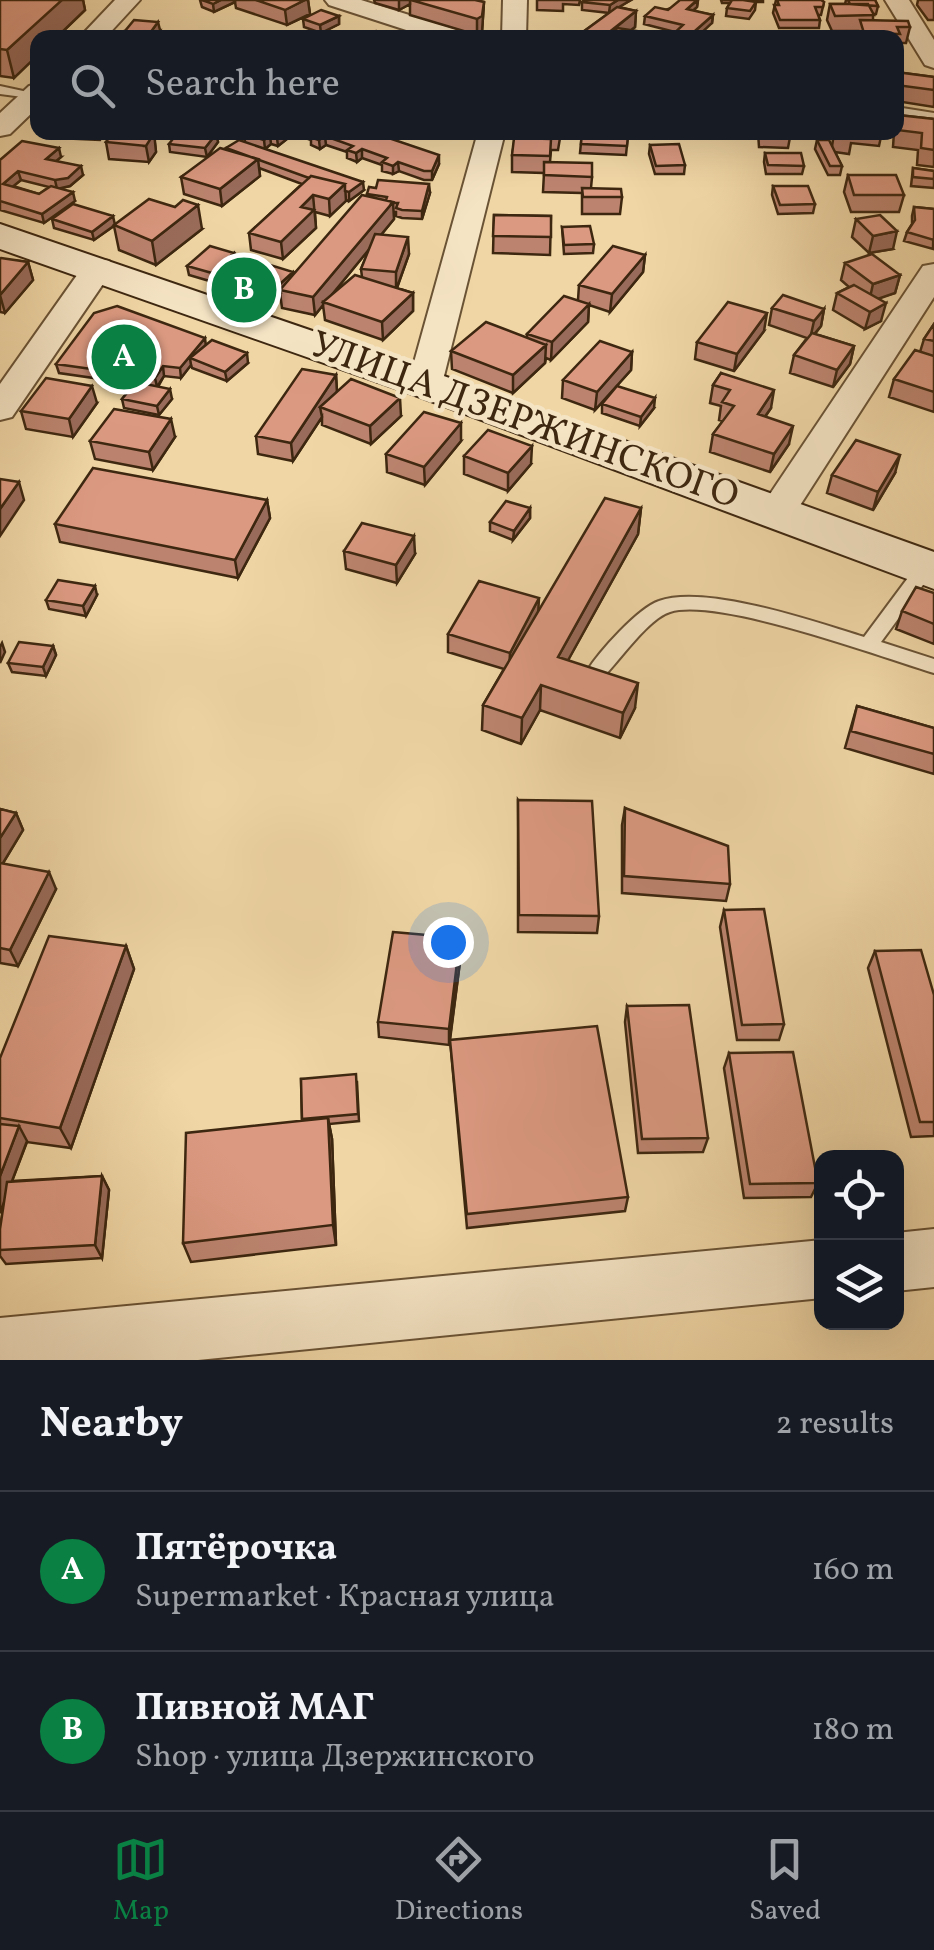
<!DOCTYPE html>
<meta charset="utf-8">
<style>
:root{--surface:#171b24;--page:#242831;--text:#f1f3f6;--muted:#9ea1a6;--line:#363941;--accent:#0b8043}
body{margin:0;font-family:Vollkorn,serif;background:var(--page);color:var(--text)}
.controls{position:absolute;right:30px;bottom:30px;display:grid;overflow:hidden;border-radius:20px;box-shadow:0 10px 40px #0002}
.controls button{width:90px;height:90px;display:grid;place-items:center;padding:0;border:0;border-bottom:2px solid var(--line);background:var(--surface);color:var(--text);font:50px sans-serif}
.you{position:absolute;left:448px;top:942px;width:35px;height:35px;margin:-25px;border:8px solid #fff;border-radius:50%;background:#1a73e8;box-shadow:0 0 0 15px #1a73e833}
.badge{display:grid;place-items:center;width:65px;height:65px;border-radius:50%;background:var(--accent);color:#fff;font-size:32px;font-weight:700}
.pin{position:absolute;translate:-50% -50%;border:5px solid #fff;box-shadow:0 2px 10px #0006}
.list{margin:0;padding:0;list-style:none}
h2{display:flex;justify-content:space-between;align-items:center;height:130px;margin:0;padding:0 40px;font-size:42px}
h2 small{font-size:32px;font-weight:400;color:var(--muted)}
.list li{display:grid;grid-template-columns:65px 1fr auto;gap:30px;align-items:center;box-sizing:border-box;height:160px;padding:0 40px;border-top:2px solid var(--line)}
.list b{display:block;font-size:38px;white-space:nowrap}
.list p{margin:0;font-size:32px;white-space:nowrap;color:var(--muted)}
.list em{font-size:32px;font-style:normal;color:var(--muted)}
.icon{flex:none;width:55px;height:55px;fill:none;stroke:currentColor;stroke-width:2;stroke-linecap:round;stroke-linejoin:round}
.map{position:relative;flex:none;width:934px;height:1360px;overflow:hidden}
.search{position:absolute;background:var(--surface);box-shadow:0 10px 40px #0002;left:30px;right:30px;top:30px;height:110px;display:flex;align-items:center;gap:25px;box-sizing:border-box;padding:0 35px;border-radius:20px;color:var(--muted);font-size:38px}
.sheet{height:450px;background:var(--surface)}
nav{display:flex;justify-content:space-around;align-items:center;box-sizing:border-box;height:140px;border-top:2px solid var(--line);background:var(--surface);font-size:28px;color:var(--muted)}
nav a{display:grid;justify-items:center;gap:5px}
nav .on{color:var(--accent)}
.map>svg:first-child{display:block}
.lines{fill:none;stroke-linecap:round;stroke-linejoin:round}
.service-casing{stroke:#6a5335;stroke-width:4}
.minor-casing{stroke:#6a5335;stroke-width:4}
.secondary-casing{stroke:#3d2710;stroke-width:4}
.service{fill:#f5e4c4;fill-rule:evenodd}
.minor{fill:#f5e4c4;fill-rule:evenodd}
.secondary{fill:#f5e4c4;fill-rule:evenodd}
.wall{fill:#bc846f;stroke:#3d2710;stroke-width:2.5;fill-rule:evenodd}
.shaded-wall{fill:#996b5a;stroke:#3d2710;stroke-width:2.5}
.building{fill:#db9981;stroke:#3d2710;stroke-width:2.5}
.labels{text-anchor:middle;dominant-baseline:central;stroke-width:9;stroke-linejoin:round;paint-order:stroke}
.street-label{font-size:38px;fill:#3d2710;stroke:#f5e4c4}
</style>
<div class="map">
<svg width="934" height="1360" viewBox="0 0 934 1360">
<rect width="100%" height="100%" fill="#f0d6a5"/>
<filter id="stains"><feTurbulence type="fractalNoise" baseFrequency=".002" numOctaves="4"/><feColorMatrix values="0 0 0 0 .2 0 0 0 0 .09 0 0 0 0 .02 0 0 0 .5 -.17"/></filter>
<radialGradient id="worn" r=".72"><stop offset=".6" stop-color="#630" stop-opacity="0"/><stop offset="1" stop-color="#630" stop-opacity=".3"/></radialGradient>
<g class="lines">
<g class="service-casing">
<path id="service" d="M0 86 37 94 38 99 0 94Z
M926 562 933 563 934 570 881 642 934 659V673C881 657 719 597 670 612 649 618 620 660 604 676H590L587 671C599 652 638 608 659 601 705 584 816 622 864 637L919 563Z"/>
</g>
<g class="minor-casing">
<path id="minor" d="M115 0H140L105 38H79Z
M325 0H361L467 33 470 38H431L329 5Z
M503 0H527L526 38H502Z
M885 0H909L934 40V68L925 65Z
M38 84V107L10 134 0 136V113L29 86Z
M896 107 934 113V129L896 123Z
M478 132H505L442 384 437 391 425 394 413 391 408 384Z
M98 259 109 261 114 268 12 417 0 420V384L87 261Z
M934 264V297L788 524 775 528 762 524 756 515 762 506 923 266Z
M934 1229V1287L896 1291V1233Z
M822 1240V1298L198 1360H0V1318Z"/>
</g>
<g class="secondary-casing">
<path id="secondary" d="M0 224 441 375 934 552V589L409 393 0 249Z"/>
</g>
<use href="#service" class="service"/>
<use href="#minor" class="minor"/>
<use href="#secondary" class="secondary"/>
</g>
<path class="wall" d="M0 0H83L85 10 56 38H38L14 78 0 76Z
M200 0H308L310 14 287 25 236 8 235 2 214 12 202 7Z
M374 0H475L484 2 482 32 477 35 410 15V4L399 10 375 3Z
M537 0H580L579 5 563 4V11L537 10Z
M585 0H631L619 7 636 11 635 27 631 30 656 38H583V32L609 13 582 10V2Z
M698 0 697 7 693 11 713 15 712 23 675 32 644 24 645 16Z
M721 0H763V2H756L755 10 749 19 726 16 727 8 730 3H722Z
M776 0H821L824 2 821 15H818L820 20 819 28H779L773 13Z
M846 0H875L878 6 876 14H873V20L910 27 906 43H897L896 47V38H857L858 31H832L827 20 830 4H845Z
M918 0H934V20H928L917 5Z
M339 16V24L321 33 304 27 303 19Z
M160 30 154 38H126L125 31Z
M896 72 934 77V107L896 101Z
M898 115 934 119V167L917 165 918 150 893 147 894 132H896Z
M57 132H104L100 140 58 138Z
M246 132H287V139L278 146 271 144 265 149 364 190 349 201 346 200 330 216 315 212 316 228 283 259 251 250 249 233 302 184 259 168 260 176 222 206 184 194 181 177 226 150V148L245 142 244 134Z
M289 132H371L439 164 432 180H424L399 171 393 174 382 171V165L362 158 357 162 347 158V152L326 145 320 149 311 145V140Z
M402 132H440L438 138 402 134Z
M516 132H561L558 150H551L550 162 592 177 591 188 622 197 620 214H582V193L543 192 544 173 512 172V155Z
M582 132 628 135 626 155 580 153Z
M758 132H791L788 148 759 147Z
M834 132H882L879 146 851 143 849 154 835 152 842 166 840 175H828L815 149 817 140 832 147Z
M216 134 218 142 207 157 170 152 169 144Z
M154 136 156 152 149 162 109 159 106 142Z
M650 145 685 165 684 174H655L649 154Z
M765 153 804 166 802 174H766L764 162Z
M61 157 56 161 83 175 70 186 60 188 75 201 44 223 0 210V160ZM21 180 49 187 39 194 13 186Z
M913 168 934 171V188L911 186Z
M848 175 904 195 899 212H851L844 192Z
M773 186 815 204 813 213 778 214 772 195Z
M430 193 422 219 402 218 396 216V212H393L394 219 381 235 409 254 397 288 413 293V311L383 340 325 320 323 305 315 315 282 308 280 293 271 302 218 285 217 278 213 282 189 275 187 266 234 253 235 261 294 274 367 196V194ZM370 248 361 269 362 277 331 296Z
M914 207 934 209 933 249 904 241 907 232 912 224V216Z
M494 215 551 216 550 255 493 253Z
M52 219 114 225 202 229 156 265 119 250 114 226 94 240 54 228Z
M856 219 893 249 869 253 852 237Z
M562 227 594 244 593 253 564 254Z
M645 255 643 272 610 312 589 305 588 322 551 360 546 358 545 363 513 393 452 369 451 351 527 337V334L578 300 579 285Z
M0 259 28 262 33 280 5 313 0 312Z
M845 263 900 275 895 293 878 298 881 321 865 329 833 310 837 293 849 287 841 280Z
M772 308 824 309 821 326 815 334 854 346 850 364 833 387 790 373 794 355 807 338 769 325Z
M934 324V412L889 397 894 379 920 352 924 339Z
M764 331 734 371 695 359 697 342Z
M206 345 248 363 227 381 192 368 191 365 181 378 164 376 158 387 172 399 159 415 124 408 122 399 135 384 59 373 56 364Z
M632 352 631 370 595 410 562 398 563 380Z
M721 373 771 408 765 417 789 444 770 472 710 452 713 434 723 421 719 420 721 406 710 403 713 385Z
M336 375 337 392 401 416 371 444 322 425V417L293 461 258 454 256 436Z
M97 403 73 437 26 429 21 411Z
M602 404 654 408 640 426 602 413Z
M175 437 153 470 95 459 90 441Z
M461 441 425 485 387 472 386 454Z
M464 456 531 464 508 491 464 474Z
M895 473 873 510 827 493 832 475Z
M267 500 270 518 238 578 60 542 55 524Z
M530 508V518L513 540 490 531V522Z
M641 508 638 534 568 660 635 708 620 738 540 710 521 744 482 730 483 705 504 669 448 652V634L539 610Z
M344 551 415 554 397 583 346 569Z
M934 593V644L896 629 902 611Z
M97 595 86 616 49 609 46 600Z
M53 646 56 655 46 676 12 672 8 663Z
M857 706 934 728V774L845 748Z
M518 800 599 916 597 933 518 932Z
M625 808 730 884 726 901 622 893V825Z
M0 809 16 813 23 830 3 863 56 889 18 966 0 963Z
M724 910 784 1024 779 1040H737L720 927Z
M126 946 134 969 71 1148 27 1142 12 1181 102 1176 109 1190 102 1258 6 1264 0 1256V1229L4 1202 0 1213V1058Z
M875 951 934 995V1136L911 1137 868 968Z
M461 954 450 1040 628 1197 625 1211 467 1228 450 1040 449 1045 379 1037 378 1022Z
M627 1006 708 1138 703 1152 638 1153 625 1022Z
M729 1053 818 1183 811 1197 744 1198 724 1068Z
M301 1079 357 1082 359 1121 329 1124 332 1139 336 1245 191 1262 183 1243 302 1121Z"/>
<path class="shaded-wall" d="M60 0H83L85 10 56 38H38V55L14 78 7 50Z
M221 0H235V2L214 12 213 4Z
M305 0H308L310 14 287 25 285 10Z
M399 0H410V4L399 10Z
M618 0H631L609 13 610 5Z
M698 0 697 7 686 17 687 9Z
M484 2 482 32 477 35V19Z
M636 11 635 27 621 38H603Z
M713 15 712 23 696 38H687Z
M339 16V24L321 33 320 25Z
M158 22 160 30 154 38H151L150 33Z
M143 132H154L156 152 149 162 146 146H144Z
M280 132H287V139L278 146 277 138Z
M216 134 218 142 207 157 205 148Z
M270 135 271 144 265 149 264 140Z
M325 136 326 145 320 149 319 140Z
M59 148 61 157 48 168 46 159Z
M362 149V158L357 162 356 153Z
M439 155V164L432 180V171Z
M258 159 260 176 222 206 220 189Z
M398 162 399 171 393 174V166Z
M81 166 83 175 70 186 57 189 55 180Z
M18 171 21 180 5 193 3 184Z
M363 182 364 190 349 201V192Z
M345 184 346 201 330 216 329 199Z
M429 184 430 193 422 219V211Z
M73 192 75 201 44 223 42 214Z
M313 195 316 228 283 259 281 242 301 207Z
M393 202 394 219 325 303 323 302V305L315 315 313 297Z
M198 205 202 229 156 265 152 241Z
M113 216 115 225 94 240 92 232Z
M897 231 893 249 869 253 873 236Z
M408 237 409 254 396 290V272Z
M234 253 235 262 216 276 217 278 213 282 212 273Z
M645 255 643 272 610 312 612 294Z
M28 262 33 280 5 313 0 295Z
M293 272 294 281 280 290 281 293 271 302 270 293Z
M900 275 895 293 869 302 873 284Z
M413 293V311L383 340 382 322Z
M886 303 881 321 865 329 870 312Z
M589 304 588 322 551 360 552 342Z
M824 309 821 326 810 339 814 321Z
M767 313 764 331 734 371 737 354Z
M205 338 206 347 190 358 191 365 181 378 180 368Z
M546 345 545 363 513 393V375Z
M854 346 850 364 833 387 837 370Z
M632 352 631 370 595 410 597 392Z
M247 353 248 363 227 381 225 372Z
M163 366 164 376 157 387 155 378Z
M336 375 337 393 320 407 322 417 293 461 291 443Z
M92 386 97 403 73 437 69 419Z
M170 389 172 399 159 415 157 406Z
M774 390 771 408 754 432 758 414Z
M400 398 401 416 371 444 370 426Z
M655 398 654 408 640 426 641 417Z
M171 419 175 437 153 470 149 452Z
M461 423V441L425 485 424 467Z
M793 426 789 444 770 472 774 454Z
M532 446 531 464 508 491V473Z
M900 455 895 473 873 510 878 492Z
M19 482 24 500 0 536V509Z
M267 500 270 518 238 578 235 560Z
M530 508V518L513 540 514 531Z
M641 508 638 534 556 682 558 657Z
M414 536 415 554 397 583 396 565Z
M95 586 97 595 86 616 83 606Z
M539 598 538 616 509 671 510 653Z
M2 643 5 652 0 663V647Z
M53 646 56 655 46 676 43 667Z
M638 683 635 708 620 738 623 713Z
M541 685 540 710 521 744 522 718Z
M16 813 23 830 0 868V838Z
M49 872 56 889 18 966 10 950Z
M460 938 461 954 449 1045V1029Z
M126 946 134 969 71 1148 60 1128Z
M328 1118 332 1139 336 1245 333 1225Z
M19 1126 27 1141 0 1213V1176Z
M102 1176 109 1190 102 1258 95 1245Z"/>
<path class="building" d="M0 0H62L7 50 0 49Z
M202 0H221L213 4Z
M256 0H305L285 10Z
M411 0H475L484 2 482 16 477 19Z
M585 0H618L610 5 582 2Z
M680 0H697L687 9 713 15 687 38H669L683 25 645 16 655 7 668 10Z
M732 0H743L756 2 750 11 727 8Z
M777 0H821L824 2 823 7H815L820 20H780L774 5H779Z
M848 0H875L878 6 850 4Z
M830 4H868L874 15 835 16Z
M617 7 636 11 603 37 583 32Z
M321 10 339 16 320 25 303 19Z
M134 20 158 22 150 33 125 31Z
M860 20 908 21 910 27H897L900 34 864 33Z
M617 28 656 34 654 38H611Z
M376 31 395 38H363Z
M199 32 217 38H180Z
M304 32 315 38H290Z
M896 72 934 77V90L896 85Z
M898 115 934 119V150L921 148 922 133 897 130Z
M113 132H143L142 134 153 135 146 146 106 142Z
M178 132H206L216 134 205 148 169 144Z
M246 132H284L277 138 270 135 264 140 244 134Z
M314 132H371L439 155 432 171H424L398 162 393 166 382 162 387 158 362 149 356 153 347 150 353 146 325 136 319 140 310 137 316 133Z
M582 132 628 135 627 146 581 144Z
M835 132H853L852 137 835 135Z
M514 138 551 139 550 156 512 155Z
M239 140 363 182 349 192 345 191V184L311 176 309 178 226 148Z
M817 140H829L842 166H830Z
M22 141 59 148 46 159 81 166 68 178 55 180 18 171 3 184 39 194 51 186 73 192 42 214 0 201V160Z
M679 144 685 165 656 166 650 145Z
M220 148 258 159 220 189 181 177Z
M765 153H801L804 166 768 165Z
M544 162 592 163V177L544 175Z
M913 168 934 171V179L913 177Z
M848 175H896L904 195H854Z
M311 176 345 184 329 199 313 195 301 207 314 210 281 242 249 233Z
M378 180 429 184 422 211 402 210 396 208 398 203H392L393 202 386 200 387 197 367 194 369 187 376 188Z
M773 186H808L815 204 780 205Z
M582 188 621 189 622 197H583Z
M362 195 393 202 313 297 280 290Z
M149 199 175 207 183 200 198 205 152 241 114 225Z
M73 204 113 216 92 232 52 219Z
M914 207 934 209V240L907 232 915 220Z
M494 215 551 216V237L493 236Z
M880 215 897 231 873 236 856 219Z
M590 226 594 244 564 245 562 227Z
M375 234 408 237 396 272 361 269Z
M210 246 234 253 212 273 187 266Z
M613 246 645 255 612 294 579 285Z
M872 254 900 275 873 284 845 263Z
M241 256 293 272 270 293 216 276Z
M1 258 28 262 0 295V259Z
M355 275 413 293 382 322 323 302Z
M854 285 886 303 870 312 837 293Z
M783 295 824 309 814 321 772 308Z
M564 296 589 304 552 342 527 334Z
M728 302 767 313 737 354 697 342Z
M117 306 205 338 180 368 163 366 155 378 56 364 94 313Z
M486 322 546 345 513 375 451 351Z
M934 324V341L924 339Z
M812 333 854 346 837 370 794 355Z
M212 340 247 353 225 372 190 358Z
M600 341 632 352 597 392 563 380Z
M915 350 934 356V392L894 379Z
M302 369 336 375 291 443 256 436Z
M721 373 774 390 758 414 793 426 774 454 713 434 734 406 722 402 730 390 713 385Z
M46 378 92 386 69 419 21 411Z
M351 379 400 398 370 426 320 407Z
M136 382 170 389 157 406 122 399Z
M617 386 655 398 641 417 602 404Z
M114 409 171 419 149 452 90 441Z
M424 412 461 423 424 467 386 454Z
M488 430 532 446 508 473 464 456Z
M856 440 900 455 878 492 832 475Z
M93 468 267 500 235 560 55 524Z
M0 479 19 482 0 509Z
M605 498 641 508 558 657 638 683 623 713 541 685 522 718 483 705Z
M506 501 530 508 514 531 490 522Z
M362 523 414 536 396 565 344 551Z
M58 580 95 586 83 606 46 600Z
M479 581 539 598 510 653 448 634Z
M916 587 934 593V624L902 611Z
M19 642 53 646 43 667 8 663Z
M857 706 934 728V754L851 731Z
M518 800 592 801 599 916 519 915Z
M625 808 728 846 730 884 624 876Z
M0 809 16 813 0 838Z
M0 863 49 872 10 950 0 948Z
M764 909 784 1024 742 1025 724 910Z
M393 932 460 938 449 1029 378 1022Z
M49 936 126 946 60 1128 0 1118V1058Z
M921 950 934 995V1122H920L875 951Z
M689 1005 708 1138 642 1139 627 1006Z
M597 1026 628 1197 467 1214 450 1040Z
M793 1052 818 1183 750 1184 729 1053Z
M356 1074 358 1114 302 1119 301 1079Z
M328 1118 333 1225 183 1243 186 1133Z
M0 1124 19 1126 0 1176Z
M102 1176 95 1245 0 1250V1229L7 1182Z"/>
<g class="labels">
<g class="street-label">
<text transform="translate(524 422) rotate(20)">УЛИЦА ДЗЕРЖИНСКОГО</text>
</g>
</g>
<rect width="100%" height="100%" filter="url(#stains)"/>
<rect width="100%" height="100%" fill="url(#worn)"/>
</svg>
<div class="controls">
<button><svg class="icon" aria-label="locate" viewBox="0 0 24 24"><circle cx="12" cy="12" r="6"/><path d="M12 2v4M12 18v4M2 12h4M18 12h4"/></svg></button>
<button><svg class="icon" aria-label="layers" viewBox="0 0 24 24"><path d="M12 4l9 5-9 5-9-5zM3 14l9 5 9-5"/></svg></button>
</div>
<div class="you"></div>
<div class="pin badge" style="left:124px;top:357px">A</div>
<div class="pin badge" style="left:244px;top:290px">B</div>
<div class="search"><svg class="icon" aria-label="search" viewBox="0 0 24 24"><circle cx="10" cy="10" r="6"/><path d="M15 15l6 6"/></svg>Search here</div>
</div>
<section class="sheet">
<h2>Nearby<small>2 results</small></h2>
<ul class="list">
<li><span class="badge">A</span><div><b>Пятёрочка</b><p>Supermarket · Красная улица</p></div><em>160 m</em></li>
<li><span class="badge">B</span><div><b>Пивной МАГ</b><p>Shop · улица Дзержинского</p></div><em>180 m</em></li>
</ul>
</section>
<nav>
<a class="on"><svg class="icon" aria-label="map" viewBox="0 0 24 24"><path d="M3 6l6-2 6 2 6-2v14l-6 2-6-2-6 2zM9 4v14M15 6v14"/></svg>Map</a>
<a><svg class="icon" aria-label="directions" viewBox="0 0 24 24"><path d="M12 3l9 9-9 9-9-9zM9 14v-3h6M13 9l2 2-2 2"/></svg>Directions</a>
<a><svg class="icon" aria-label="saved" viewBox="0 0 24 24"><path d="M7 4h10v16l-5-4-5 4z"/></svg>Saved</a>
</nav>
